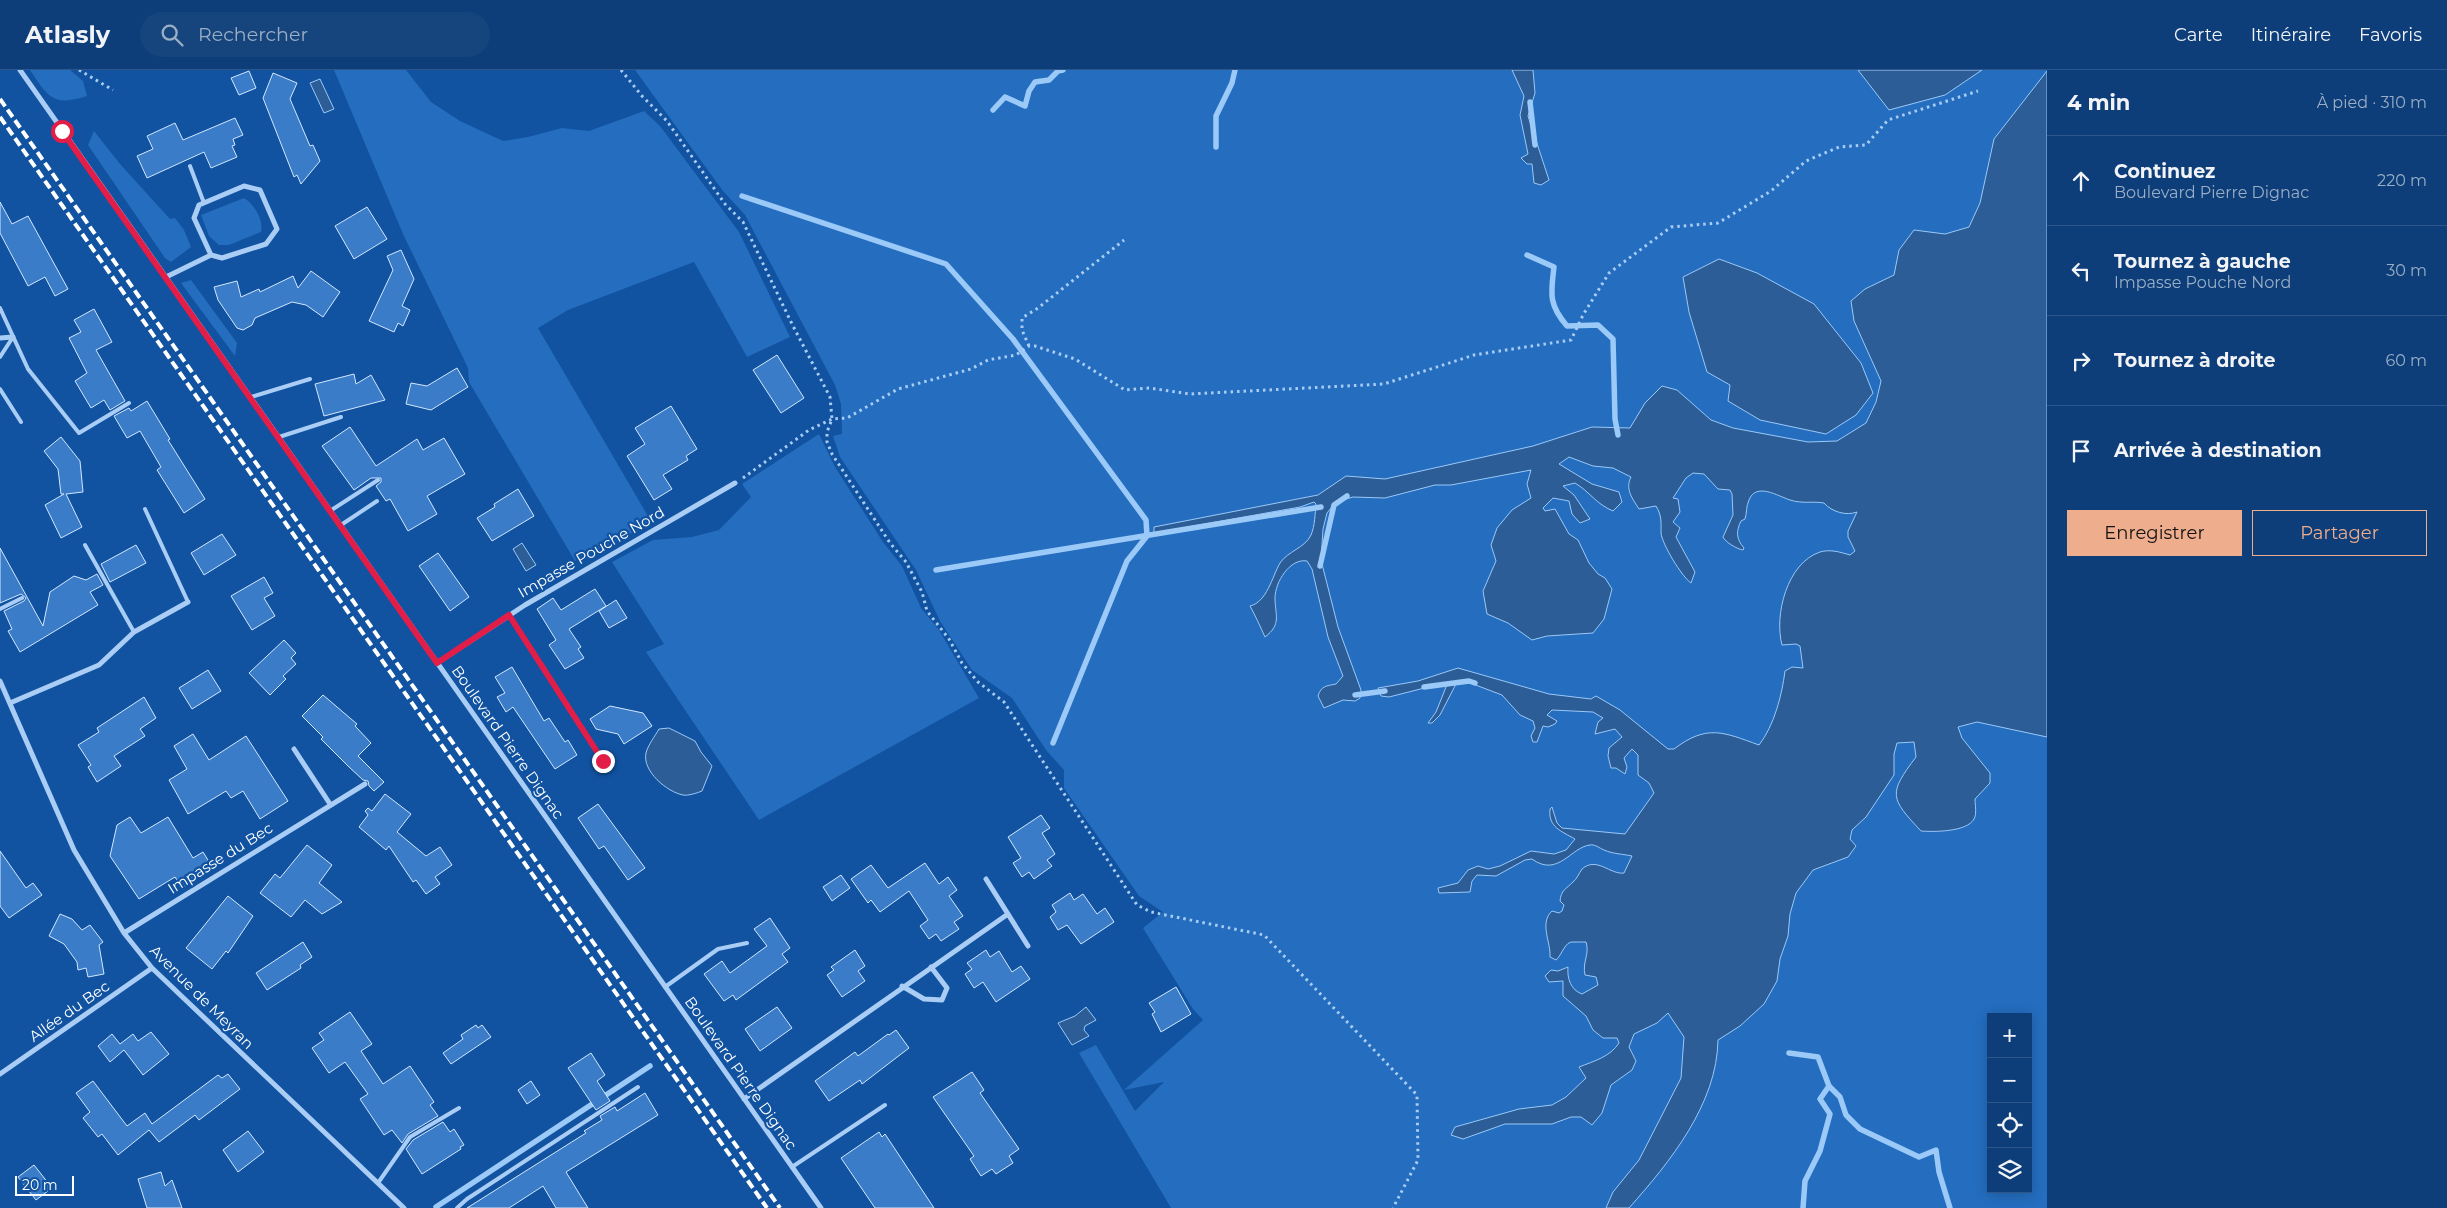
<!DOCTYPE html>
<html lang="fr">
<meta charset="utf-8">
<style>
:root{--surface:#0d3e79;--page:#16457e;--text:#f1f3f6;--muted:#9aaec6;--line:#2d578a;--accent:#eead8d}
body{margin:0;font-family:Montserrat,sans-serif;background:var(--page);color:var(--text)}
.controls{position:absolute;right:15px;bottom:15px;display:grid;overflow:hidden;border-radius:0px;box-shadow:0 2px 12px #0003}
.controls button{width:45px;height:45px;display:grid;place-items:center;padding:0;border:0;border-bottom:1px solid var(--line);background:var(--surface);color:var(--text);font:25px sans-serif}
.scale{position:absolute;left:15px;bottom:12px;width:59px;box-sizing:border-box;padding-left:5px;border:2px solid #fff;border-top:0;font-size:14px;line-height:18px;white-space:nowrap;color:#fff;-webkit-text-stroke:4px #1153a1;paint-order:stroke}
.stop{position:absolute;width:15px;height:15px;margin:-11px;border:4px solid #e11d48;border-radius:50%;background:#fff}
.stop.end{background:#e11d48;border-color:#fff;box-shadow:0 1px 5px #0008}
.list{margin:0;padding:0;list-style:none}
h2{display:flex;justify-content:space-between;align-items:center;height:65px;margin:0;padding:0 20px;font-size:21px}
h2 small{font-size:16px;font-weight:400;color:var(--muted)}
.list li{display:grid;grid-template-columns:32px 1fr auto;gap:15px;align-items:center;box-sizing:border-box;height:90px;padding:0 20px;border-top:1px solid var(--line)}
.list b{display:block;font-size:19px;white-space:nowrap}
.list p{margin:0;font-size:16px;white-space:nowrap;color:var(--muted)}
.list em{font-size:16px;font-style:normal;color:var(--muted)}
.actions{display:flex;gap:10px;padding:15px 20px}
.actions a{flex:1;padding:11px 0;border:1px solid var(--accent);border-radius:0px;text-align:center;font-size:18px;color:var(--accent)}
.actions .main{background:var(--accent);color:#111}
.icon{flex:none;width:28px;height:28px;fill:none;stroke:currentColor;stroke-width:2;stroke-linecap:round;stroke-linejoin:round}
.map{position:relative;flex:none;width:2047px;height:1138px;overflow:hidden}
header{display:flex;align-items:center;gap:30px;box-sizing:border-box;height:70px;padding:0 25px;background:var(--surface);border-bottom:1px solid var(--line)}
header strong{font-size:24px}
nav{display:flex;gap:28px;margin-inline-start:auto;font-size:18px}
.search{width:350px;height:45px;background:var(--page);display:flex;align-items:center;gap:12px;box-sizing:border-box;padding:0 18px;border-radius:28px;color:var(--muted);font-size:19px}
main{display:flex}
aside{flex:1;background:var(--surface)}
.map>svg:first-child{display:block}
.green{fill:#246dbf;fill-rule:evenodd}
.water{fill:#2c5d96;stroke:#9bc9f8}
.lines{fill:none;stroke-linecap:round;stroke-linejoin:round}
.stream{stroke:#9bc9f8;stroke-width:5.5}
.building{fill:#3a7cc8;stroke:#d3e7fe}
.path{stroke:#aacdf5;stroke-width:3;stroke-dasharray:2.5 4;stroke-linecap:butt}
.service{stroke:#aacdf5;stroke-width:4}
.minor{stroke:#aacdf5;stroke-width:5}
.rail{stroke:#fff;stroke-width:4;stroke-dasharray:9 4;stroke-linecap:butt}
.route{stroke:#e11d48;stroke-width:6}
.labels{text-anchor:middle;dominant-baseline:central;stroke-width:4.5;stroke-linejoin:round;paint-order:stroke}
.street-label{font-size:15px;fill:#fff;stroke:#1153a1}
</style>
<header>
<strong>Atlasly</strong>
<div class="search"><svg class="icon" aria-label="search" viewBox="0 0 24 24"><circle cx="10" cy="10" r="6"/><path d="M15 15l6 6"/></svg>Rechercher</div>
<nav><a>Carte</a><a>Itinéraire</a><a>Favoris</a></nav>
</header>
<main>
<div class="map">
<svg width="2047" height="1138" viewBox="0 0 2047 1138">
<rect width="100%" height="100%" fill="#1153a1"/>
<path class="green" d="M30 0H70L83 11 87 26C53 37 48 27 30 0Z
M334 0H406L431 32 460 51 503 71 528 67 562 58 589 61 644 41 660 56 739 162 790 267 747 287 694 192 568 240 538 258 652 453 575 491 469 312 468 298 403 164Z
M635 0H2047V1138H1171L1079 983 1096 975 1135 1041 1164 1012 1124 1020 1203 950 1193 939 1143 858 1163 842 1139 826 1064 718V700L1046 680 1012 628 972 600 940 551 916 500 840 387 833 366 842 364 841 334 835 315 745 145 723 121ZM1991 947H2028V1119H1991Z
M94 61 120 94 170 149 175 148 184 160 191 177 171 192 165 188 88 75Z
M244 128C254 134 264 150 261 162L229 175H219L209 166 201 145Z
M191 210 237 273 235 286 181 213Z
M819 364 835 397 883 472 902 496 921 538 939 560 979 628 759 750 646 582 664 574 612 492 653 470 692 467 719 460 751 427 742 414Z"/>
<path class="water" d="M1512 0H1533L1535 23 1528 46 1549 110 1541 115 1534 113 1532 94H1527L1521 88 1528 84 1520 45 1524 26Z
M1858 0H1982L1945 25 1889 40Z
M2047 1V667L1977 652 1958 657 1962 668 1990 703V713L1975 729C1975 735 1977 744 1974 749 1967 762 1934 762 1921 761 1890 728 1888 724 1916 687L1914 672 1897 673 1894 684V705L1866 747 1852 760 1850 769 1856 776 1848 787 1813 800 1796 823 1790 844 1788 866 1780 889 1777 911 1764 934 1740 956 1718 970C1717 1034 1670 1092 1629 1138H1606L1613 1122 1639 1090 1681 1008 1684 967 1668 943 1657 953 1634 964 1629 977 1636 991 1632 1000 1611 1015 1602 1043 1592 1055 1581 1047H1571L1552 1054H1505L1463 1069 1451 1065 1455 1057 1519 1039 1552 1035 1566 1027 1586 1008 1579 997C1594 991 1610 987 1619 973L1617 968H1603L1593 960 1586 946 1563 926V911L1549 912 1545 906 1551 900 1558 901 1568 897C1567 909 1571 920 1582 924L1598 915 1596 907 1585 905C1582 892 1590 884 1586 872 1582 872 1578 872 1573 872 1565 871 1562 885 1556 890L1550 887C1551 872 1539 853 1552 841L1559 843 1562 841 1564 835 1560 831C1561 820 1566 819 1573 812 1577 809 1579 803 1582 799 1597 786 1610 805 1624 803L1632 786C1623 784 1613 784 1604 780 1599 778 1595 774 1590 775 1571 777 1558 808 1532 789L1525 790 1496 806 1477 805 1472 811 1470 822 1439 823 1438 818 1458 813 1468 800 1478 796 1488 799 1500 796 1531 781 1554 784 1566 780 1575 769C1561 761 1548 757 1550 739L1552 737 1557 753 1562 758 1625 764 1654 723 1649 713 1638 705V685L1632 679 1624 688 1627 697 1625 704 1616 698H1611L1608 686 1609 678 1622 667 1615 659 1595 664 1598 652 1603 648 1593 642 1552 640 1547 645 1557 651 1555 654 1548 657 1543 656 1537 672H1533L1531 666 1535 658 1533 651 1520 645 1502 625 1465 611 1457 612 1440 645 1432 653H1428L1436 642 1448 612 1389 627 1381 626 1378 618 1418 611 1458 598 1549 624 1591 629 1596 626 1620 640 1668 679H1674C1707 654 1723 662 1759 675 1774 656 1782 625 1785 601L1792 597 1803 598 1800 576 1796 574 1782 575C1774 545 1787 493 1820 482 1830 479 1840 482 1850 485L1855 481 1848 467V461L1857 442C1846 446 1832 442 1824 433 1813 431 1802 434 1790 430 1778 426 1756 412 1749 430 1746 436 1747 443 1745 449L1741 451C1736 461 1736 469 1744 478L1743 480C1737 479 1725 472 1723 467L1733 445 1732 424 1730 420 1718 419 1704 404 1693 403 1686 408 1673 428 1678 429 1680 442 1673 452 1680 458 1676 467 1695 502 1691 513C1682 507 1662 474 1661 463 1661 452 1662 446 1656 436L1639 439C1632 428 1625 419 1631 407L1613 398 1593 396 1569 387 1559 394 1592 414 1619 422 1622 432 1613 441C1596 434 1590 422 1575 413L1563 416 1574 425 1590 449 1580 453 1572 444 1569 431 1553 428 1543 438 1545 441 1555 439 1569 464 1578 470 1589 493 1598 504 1605 508 1612 519 1604 549 1593 563 1547 566 1532 570 1508 553 1487 544 1483 521 1496 491 1491 475 1497 458 1512 440 1531 428 1527 414 1531 400 1451 415H1435L1385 428 1353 427 1336 432 1327 443 1323 459 1321 490 1338 557 1361 620 1360 628 1355 631 1343 630 1324 638 1318 626C1321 616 1326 616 1336 614L1343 606 1328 567 1312 499 1307 491C1290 488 1275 512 1275 528 1275 545 1282 554 1265 567 1260 556 1256 547 1250 536 1267 532 1272 507 1280 493 1288 481 1305 478 1311 465 1315 456 1315 443 1316 434L1314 432 1300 437 1154 463V457L1318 425 1346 406 1385 409 1533 376 1592 357 1630 358 1645 333 1662 316 1677 320 1711 350 1733 358 1808 372 1837 371 1866 353 1876 332 1881 311 1854 251 1851 231 1865 219 1894 205 1899 180 1914 160 1945 164 1969 157 1980 133 1994 69Z
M320 9 334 39 324 43 310 13Z
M1719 189 1757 203 1814 234 1861 293 1873 323 1856 345 1826 364 1760 350 1728 331 1730 315 1707 302 1689 242 1683 207Z
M522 473 536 495 526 501 513 479Z
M669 658 695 671 701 682 712 696 702 721C697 723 688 726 683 725 667 722 642 701 646 683 648 675 655 666 659 659Z
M1086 937 1096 950 1085 956 1084 960 1089 966 1072 975 1058 953 1075 946Z"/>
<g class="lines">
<path class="stream" d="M1530 32 1535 75
M993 40 1005 27 1025 36 1029 21 1035 12 1049 10 1058 1 1063 0
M1216 77V46L1232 13 1235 0
M742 126 946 194 1013 269 1146 450 1147 466 1127 491 1053 673
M1527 185 1554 197C1551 223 1548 234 1567 256L1598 255 1613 269 1615 349 1618 365
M1320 496 1334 435 1347 426
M936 500 1321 437
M1424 617 1469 611 1475 613
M1355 625 1385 621
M1789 983 1818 987 1829 1016 1840 1027 1846 1045 1860 1059 1919 1087 1936 1080 1939 1102 1950 1138
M436 1137 650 996
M1803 1138 1805 1111 1820 1081 1830 1044 1820 1029 1829 1016"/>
</g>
<path class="building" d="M249 1 256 18 239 25 231 8Z
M273 3 297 13 290 29 310 76 313 75 320 91 301 114 297 105 294 107 263 28Z
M235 48 243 65 233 69 235 75 232 76 237 87 211 98 204 82 147 108 137 86 153 79 147 66 175 53 183 70Z
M0 132 12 154 28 146 68 219 55 226 45 207 28 216 0 163Z
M367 137 387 169 354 189 335 156Z
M401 180 414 209 402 236 410 240 403 256 398 253 394 262 369 251 393 200 387 186Z
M311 201 340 222 323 247 306 235 292 232 255 248 252 255 243 260 237 258 218 230 214 217 237 211 241 227 259 219 260 222 293 206 298 218Z
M94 239 112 272 96 280 125 331 110 340 104 330 91 338 75 311 87 303 69 268 81 262 74 250Z
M777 285 804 328 781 343 753 300Z
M457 298 468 317 431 340 406 334 411 313 427 316Z
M354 304 356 314 371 305 385 330 324 346 315 314Z
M147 331 170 369 168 370 205 429 184 443 157 400 161 397 140 361 127 368 114 346 129 338 131 341Z
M671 336 697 379 686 386 688 390 663 405 672 419 654 430 627 386 645 374 635 358Z
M350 357 376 396 417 369 423 380 444 368 465 404 427 426 437 444 408 461 390 429 386 431 376 416 381 412V408H371L354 420 322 376Z
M61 367 80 391 83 422 66 424 82 457 61 468 45 435 64 424H61L58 399 44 381Z
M518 419 534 446 492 471 477 448 495 437 494 434Z
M222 464 236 485 204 505 191 483Z
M136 475 146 493 110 512 101 494Z
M0 478 43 556 50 522 74 506 86 510 97 504 103 515 90 522 98 535 20 582 8 561 12 559 4 541 24 531 26 528 21 524 0 533Z
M438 483 469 527 450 541 419 496Z
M264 507 273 523 264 528 275 546 252 560 231 526Z
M595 519 606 536 569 559 581 577 578 579 584 588 565 599 549 575 556 570 537 539 553 528 561 540Z
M616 530 627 548 609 558 599 541Z
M284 570 296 583 291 588 296 594 283 606 286 609 270 625 249 603Z
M512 597 544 651 549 648 565 672 568 670 577 685 555 699 513 637 506 642 497 627 505 623 495 607Z
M208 600 221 621 192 639 179 618Z
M323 625 357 654 355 656 371 673 358 686 384 712 374 721 369 716 368 711 363 710 348 696 321 669 323 667 302 646Z
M144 627 156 648 140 659 145 666 114 686 121 696 97 712 88 697 91 695 78 675 99 662 97 658Z
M610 636 643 643 652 656 624 674 618 664 596 659 590 649Z
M193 664 209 690 246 666 288 731 260 749 243 721 231 728 226 721 188 744 169 710 187 699 174 676Z
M385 724 411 744 397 762 426 786 440 777 452 795 435 807 440 814 426 824 416 810 413 812 389 776 386 780 359 757 368 745 365 741 368 738 372 741Z
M598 734 645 798 628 810 604 776 599 779 578 748Z
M1041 745 1050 758 1042 763 1055 784 1047 790 1052 796 1034 809 1029 802 1022 807 1013 793 1021 788 1008 767Z
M130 747 141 763 168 747 193 788 203 782 213 798 182 818 175 807 139 829 110 786 117 755Z
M307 775 332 795 319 813 342 832 322 844 305 830 291 847 260 823 275 804 280 808Z
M0 781 26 818 33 813 42 825 9 848 0 836Z
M925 793 939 814 948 807 957 820 949 826 963 846 954 852 959 859 941 871 936 864 929 869 920 856 928 850 909 821 880 842 871 830 868 833 851 809 871 795 888 818Z
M841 805 850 818 832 831 823 817Z
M1070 823 1074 830 1083 824 1097 844 1105 838 1114 852 1081 874 1067 855 1058 860 1050 847 1056 842 1052 835Z
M228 826 253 846 228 883 226 881 212 899 186 878Z
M60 844 72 849 82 860 90 855 103 872 99 875 104 904 88 907 86 898 78 900 77 892 64 874 49 866Z
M770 848 790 878 782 884 788 892 736 930 733 925 724 931 704 904 722 891 730 903 767 876 754 859Z
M303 872 312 887 300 895 301 898 267 920 256 903Z
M855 880 865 896 858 901 865 911 842 927 827 905 834 900 831 897Z
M986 880 990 887 999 881 1012 902 1021 896 1030 909 996 932 983 912 974 918 965 904 972 899 967 893Z
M1176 917 1191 944 1161 962 1152 944 1155 942 1149 933Z
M777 937 792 958 760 981 745 959Z
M350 942 372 974 361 981 383 1014 410 996 434 1032 430 1035 438 1046 408 1064 402 1073 392 1060 384 1065 360 1029 368 1024 345 992 329 1003 312 978 324 970 319 963Z
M476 955 478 958 482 955 491 967 451 994 443 983 463 969 461 965Z
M896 960 909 978 862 1014 860 1010 829 1031 815 1011 855 982 858 986 888 964 889 965Z
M151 962 169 984 143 1005 124 980 110 992 98 976 112 964 120 974 133 964 138 971Z
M591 983 605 1005 597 1011 610 1031 596 1040 568 998Z
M972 1002 984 1020 980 1023 1019 1079 1009 1086 1013 1093 996 1104 992 1099 981 1106 970 1089 974 1086 933 1027Z
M228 1004 240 1019 199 1050 195 1045 159 1072 149 1060 118 1085 102 1064 98 1067 83 1048 90 1042 76 1023 93 1011 127 1056 145 1043 152 1054 218 1005 222 1008Z
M531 1011 540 1025 527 1034 518 1020Z
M645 1023 658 1045 566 1102 588 1138H556L543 1116 509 1138H467L586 1063 584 1061 602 1050 600 1046 615 1037 617 1041Z
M443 1052 450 1062 454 1059 464 1075 460 1077 461 1079 422 1104 406 1079 413 1070Z
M248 1061 264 1082 238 1102 223 1080Z
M879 1062 882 1067 885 1064 934 1138H875L841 1088Z
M34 1095 52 1118 36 1130 18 1107Z
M161 1102 165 1116 172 1110 182 1138H147L138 1109Z"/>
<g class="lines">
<path class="path" d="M79 0 113 20
M621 0 642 26 667 51 725 134 743 152 792 254 830 327 832 349 827 362V372L832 384 890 473 906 492 922 522 927 541 949 569 962 593 978 612 1004 632 1137 835 1151 842 1264 865 1417 1025 1418 1090 1393 1138
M1029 276 1022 260V248L1038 238 1124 170
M743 408 809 360 832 349 847 348 898 319 971 299 988 290 1016 285 1029 276H1035L1075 289 1125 320 1149 318 1190 324 1384 314 1474 285 1571 270 1583 245 1609 203 1671 157 1718 153 1771 121 1806 91 1839 77 1866 75 1888 50 1978 21"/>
<path class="service" d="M190 96 204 133
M0 238 28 299 79 363 129 333
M0 287 13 267
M0 319 21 352
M251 327 310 309
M279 367 341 347
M145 439 188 532
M330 441 378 410
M341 455 377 431
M85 475 134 562
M0 539 22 528
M509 545 603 691
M665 917 718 879 747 873
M792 1097 885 1035
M378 1113 410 1067 459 1038
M457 1138 467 1129 638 1017"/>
<path class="minor" d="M20 0 821 1138
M166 207 211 185 222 188 266 174 277 159 260 120 244 116 199 135 194 148 211 185
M0 268 13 267
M437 593 525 535 735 413
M0 611 74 780 124 863 152 898 404 1138
M10 633 99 595 134 562 188 532
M294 679 330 734
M986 809 1028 876
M124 863 365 714
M902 916 924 929 942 930 947 918 931 897
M0 1004 152 898
M744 1029 1008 844"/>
<path class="rail" d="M0 29 780 1138
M0 47 767 1138"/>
</g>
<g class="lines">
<path class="route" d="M62 61 437 593 509 545 603 691"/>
</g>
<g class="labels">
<g class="street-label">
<text transform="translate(591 482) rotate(-30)">Impasse Pouche Nord</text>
<text transform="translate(508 672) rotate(55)">Boulevard Pierre Dignac</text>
<text transform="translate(220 788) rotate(-32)">Impasse du Bec</text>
<text transform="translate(202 927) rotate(45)">Avenue de Meyran</text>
<text transform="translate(69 941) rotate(-35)">Allée du Bec</text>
<text transform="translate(741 1003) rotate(55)">Boulevard Pierre Dignac</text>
</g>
</g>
</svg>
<div class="controls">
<button>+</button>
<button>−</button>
<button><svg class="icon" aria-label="locate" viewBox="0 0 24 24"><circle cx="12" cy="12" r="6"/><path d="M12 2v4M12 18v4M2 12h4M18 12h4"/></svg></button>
<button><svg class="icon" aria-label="layers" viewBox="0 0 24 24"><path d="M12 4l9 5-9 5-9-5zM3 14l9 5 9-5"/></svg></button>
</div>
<div class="scale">20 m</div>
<div class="stop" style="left:62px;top:61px"></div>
<div class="stop end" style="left:603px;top:691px"></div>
</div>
<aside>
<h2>4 min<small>À pied · 310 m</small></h2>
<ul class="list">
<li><svg class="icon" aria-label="ahead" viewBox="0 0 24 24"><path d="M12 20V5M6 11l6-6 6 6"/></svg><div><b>Continuez</b><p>Boulevard Pierre Dignac</p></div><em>220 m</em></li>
<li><svg class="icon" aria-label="left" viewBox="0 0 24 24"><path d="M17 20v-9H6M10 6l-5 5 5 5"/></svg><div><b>Tournez à gauche</b><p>Impasse Pouche Nord</p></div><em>30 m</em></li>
<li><svg class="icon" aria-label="right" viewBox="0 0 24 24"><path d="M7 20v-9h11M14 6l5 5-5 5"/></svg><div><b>Tournez à droite</b></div><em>60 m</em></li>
<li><svg class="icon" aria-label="arrive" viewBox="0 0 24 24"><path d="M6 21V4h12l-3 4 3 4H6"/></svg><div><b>Arrivée à destination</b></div></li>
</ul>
<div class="actions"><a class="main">Enregistrer</a><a>Partager</a></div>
</aside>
</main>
